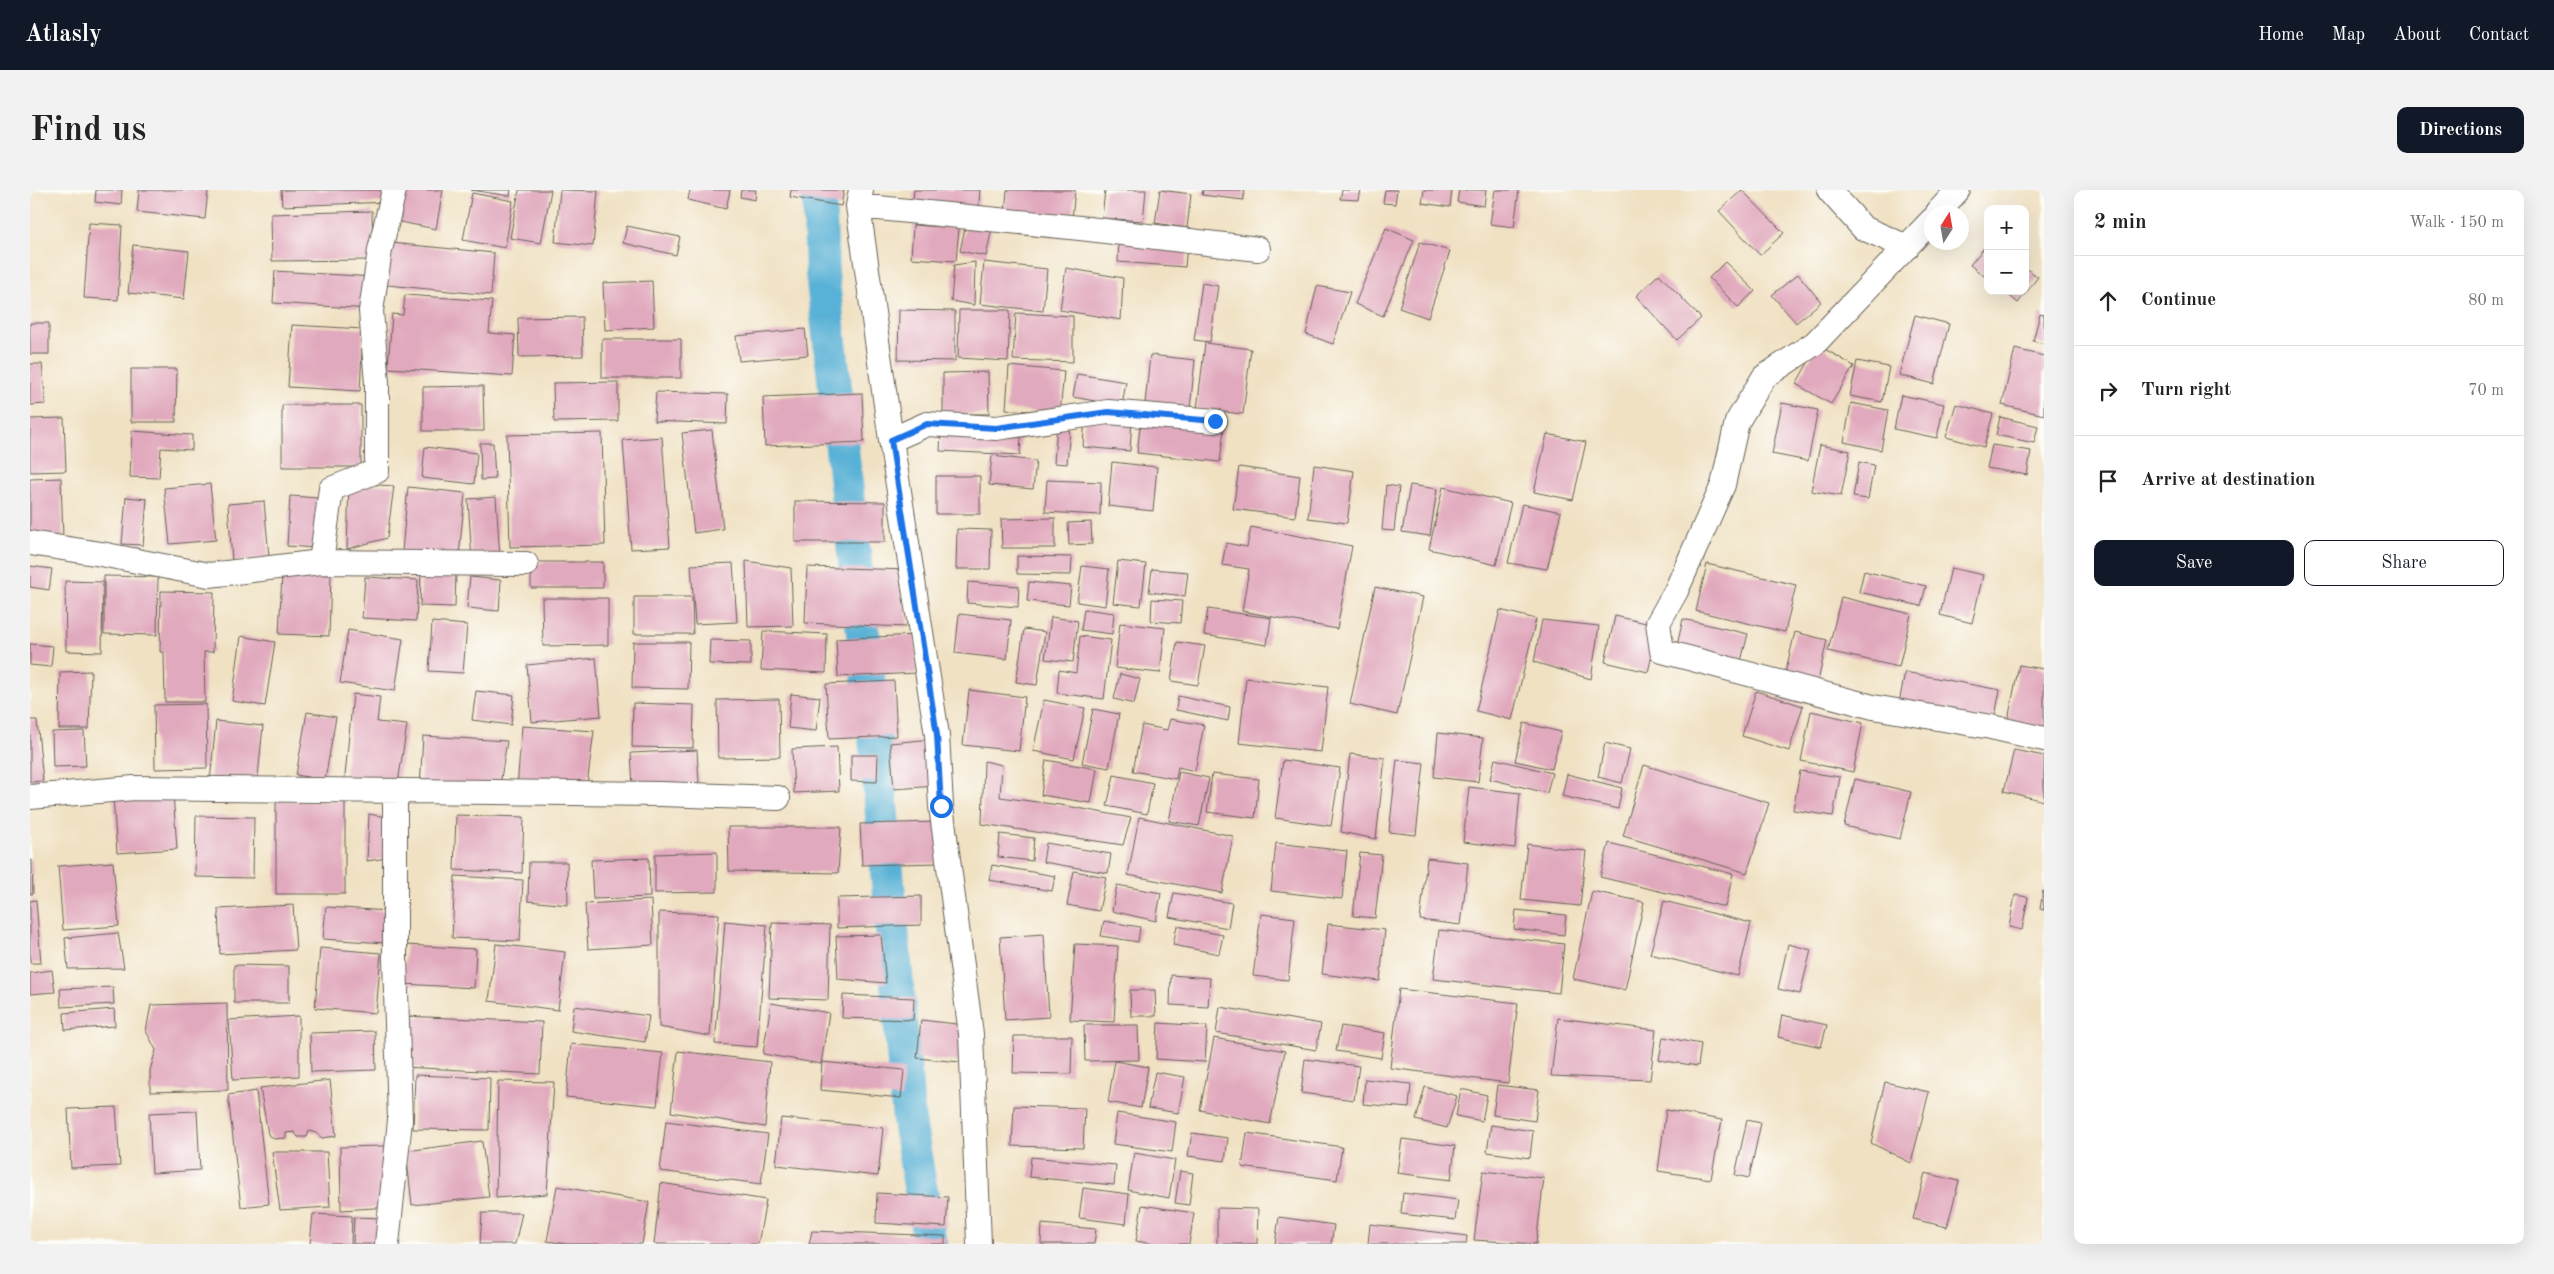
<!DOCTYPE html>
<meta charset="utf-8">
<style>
:root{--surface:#fff;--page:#f2f2f2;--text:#222;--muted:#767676;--line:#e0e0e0;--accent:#111827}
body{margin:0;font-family:"Old Standard TT",serif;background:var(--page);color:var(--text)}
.controls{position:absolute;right:15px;top:15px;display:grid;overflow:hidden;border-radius:10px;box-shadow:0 5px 20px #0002}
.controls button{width:45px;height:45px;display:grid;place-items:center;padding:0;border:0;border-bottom:1px solid var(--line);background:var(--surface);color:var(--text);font:25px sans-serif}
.compass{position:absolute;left:1894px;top:15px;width:45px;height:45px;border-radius:50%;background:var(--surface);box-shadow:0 5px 20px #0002;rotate:11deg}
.stop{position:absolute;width:15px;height:15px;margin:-11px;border:4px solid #1a73e8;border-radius:50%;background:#fff}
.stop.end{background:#1a73e8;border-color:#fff;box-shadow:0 1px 5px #0008}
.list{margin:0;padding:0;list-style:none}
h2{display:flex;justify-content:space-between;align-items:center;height:65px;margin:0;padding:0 20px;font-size:21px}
h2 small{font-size:16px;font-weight:400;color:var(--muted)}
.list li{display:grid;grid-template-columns:32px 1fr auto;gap:15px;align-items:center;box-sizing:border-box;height:90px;padding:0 20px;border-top:1px solid var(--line)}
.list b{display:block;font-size:19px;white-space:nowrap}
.list em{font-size:16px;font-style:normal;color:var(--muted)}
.actions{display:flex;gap:10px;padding:15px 20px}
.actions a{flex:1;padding:11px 0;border:1px solid var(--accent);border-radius:10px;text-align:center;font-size:18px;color:var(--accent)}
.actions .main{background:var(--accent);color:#fff}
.icon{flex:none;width:28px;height:28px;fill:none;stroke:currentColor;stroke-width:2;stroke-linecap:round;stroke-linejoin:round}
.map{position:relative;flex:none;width:2014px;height:1054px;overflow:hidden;border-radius:10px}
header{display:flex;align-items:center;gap:30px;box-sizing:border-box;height:70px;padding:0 25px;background:var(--accent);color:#fff}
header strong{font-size:24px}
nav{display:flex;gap:28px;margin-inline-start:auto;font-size:18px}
.intro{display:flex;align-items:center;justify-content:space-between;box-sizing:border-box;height:120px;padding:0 30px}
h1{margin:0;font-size:35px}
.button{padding:12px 22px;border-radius:10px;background:var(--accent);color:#fff;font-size:18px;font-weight:700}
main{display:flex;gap:30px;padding:0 30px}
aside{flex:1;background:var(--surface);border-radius:10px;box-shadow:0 5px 20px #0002}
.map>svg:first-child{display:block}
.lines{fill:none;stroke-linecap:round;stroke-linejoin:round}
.canal{stroke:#58b1d6;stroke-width:34}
.building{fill:#e1a9bd}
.street-casing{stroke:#666156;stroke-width:26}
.street{stroke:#fff;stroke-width:24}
.route{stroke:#1a73e8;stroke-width:6}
</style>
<header>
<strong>Atlasly</strong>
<nav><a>Home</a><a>Map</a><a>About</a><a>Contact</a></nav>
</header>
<div class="intro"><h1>Find us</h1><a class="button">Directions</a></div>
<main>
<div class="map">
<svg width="2014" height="1054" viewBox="0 0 2014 1054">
<rect width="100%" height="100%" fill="#fdfcf7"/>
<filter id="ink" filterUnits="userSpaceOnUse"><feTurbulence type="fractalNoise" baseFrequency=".02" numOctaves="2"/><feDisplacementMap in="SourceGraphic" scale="10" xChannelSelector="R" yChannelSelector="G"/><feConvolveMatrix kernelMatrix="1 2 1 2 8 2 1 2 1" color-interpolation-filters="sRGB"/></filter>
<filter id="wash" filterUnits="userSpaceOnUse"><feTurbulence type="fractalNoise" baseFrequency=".0096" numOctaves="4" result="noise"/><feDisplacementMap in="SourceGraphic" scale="20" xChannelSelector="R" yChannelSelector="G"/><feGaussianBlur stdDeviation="1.12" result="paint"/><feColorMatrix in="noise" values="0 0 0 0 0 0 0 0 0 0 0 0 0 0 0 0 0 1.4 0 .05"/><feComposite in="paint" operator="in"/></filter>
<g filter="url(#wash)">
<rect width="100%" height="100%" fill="#f0e1c3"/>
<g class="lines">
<path class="canal" d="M789 0 792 83 846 557 879 931 900 1054"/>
</g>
<g id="blocks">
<path class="building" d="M66 0H92L91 15 65 12Z
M109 0H178L175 29 107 22Z
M251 0H361V12L252 16Z
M375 0H413L406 39 370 32Z
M441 0H481L480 6Z
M489 0H521L511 53 480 48Z
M530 0 568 1 563 56 525 52Z
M660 0H700L696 19 658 10Z
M711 0H726L725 10 710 7Z
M761 0H814L811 16 760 7Z
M884 0H950L948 25 882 19Z
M977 0H1045L1042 29 975 23Z
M1075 0H1116L1113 31 1072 28Z
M1130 0 1161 4 1157 38 1125 33Z
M1173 0H1215L1213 10 1172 5Z
M1312 0H1331L1329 10 1310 9Z
M1355 0H1367L1365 14 1353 13Z
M1394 0H1422L1420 17 1392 13Z
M1429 0H1456L1454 16 1427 12Z
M1465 0H1489L1484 37 1460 34Z
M1712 0 1754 43 1730 65 1689 21Z
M442 3 483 11 475 58 433 50Z
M342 21 343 70 242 71 241 24Z
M59 33 92 35 88 110 54 108Z
M936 33 962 38 956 66 930 61Z
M883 35 929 38 926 71 881 68Z
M597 36 650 47 646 65 593 53Z
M1356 38 1384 50 1353 126 1325 114Z
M1089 50 1157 55 1155 77 1088 72Z
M1390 52 1420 61 1398 128 1369 118Z
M361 53 464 63 461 105 357 95Z
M1958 53V89L1940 75Z
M103 55 159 61 154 109 98 103Z
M945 72 944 115 921 111 924 75Z
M954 72 1017 79 1013 121 950 114Z
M1695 72 1725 101 1708 117 1679 88Z
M1995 77 2008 87 1988 113 1974 101H1995Z
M1036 78 1093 88 1091 130 1030 120Z
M245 81 344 87 341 119 243 113Z
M1629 84 1671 128 1647 150 1606 106Z
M1768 84 1791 112 1766 133 1742 105Z
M622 91 624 137 575 140 573 93Z
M1172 93 1188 96 1180 152 1164 150Z
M1287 96 1320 102 1303 154 1276 144Z
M375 105 462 111 459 143 485 145 482 186 358 178 362 124 373 125Z
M869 120 925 121V171L868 170Z
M929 120H980L978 171 928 168Z
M986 123 1043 126V172L983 170Z
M2010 124 2014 125V154L2003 151Z
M1885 125 1919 134 1904 194 1869 185Z
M552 127 553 166 489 167 488 128Z
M0 133H19V164H0Z
M262 135 333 139 330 201 258 197Z
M775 139 778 165 709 171 706 146Z
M572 149H651V188H572Z
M1175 153 1221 159 1213 224 1167 219Z
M1788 155 1824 176 1801 214 1766 194Z
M1985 159 2014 166V225L1972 215Z
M1120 165 1165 170 1160 219 1115 214Z
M1827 171 1859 177 1852 212 1820 206Z
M0 174H12L16 214 0 215Z
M979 176 1034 181 1030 224 976 219Z
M101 179H147L146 232H101Z
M958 182 959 224H913V183Z
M1047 184 1096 192 1092 216 1043 207Z
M588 192V231L524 232 523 193Z
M453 196 454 241H393V197Z
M626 202 698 204 697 234 624 231Z
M832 203 834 252 735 256 733 207Z
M1871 205 1914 214 1907 248 1864 239Z
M1752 213 1788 220 1778 271 1742 264Z
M1821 213 1858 220 1851 260 1814 252Z
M1926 214 1963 224 1954 257 1916 247Z
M252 215H331V277H252Z
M1055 225 1102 229 1100 261 1053 257Z
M1970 227 2008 236 2004 253 1966 245Z
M34 228 36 281 0 282V229Z
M1111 229 1194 239 1190 272 1107 263Z
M1027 236 1040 238 1037 274 1024 273Z
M682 240 693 339 664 343 652 243Z
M911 240 991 244 990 265 910 261Z
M102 241 162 245V260L131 258 129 288 100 287Z
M572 243 575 355 480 357 477 245Z
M1517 244 1556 252 1543 310 1504 302Z
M632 247 640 357 601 359 593 250Z
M450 253H463L465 289 451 290Z
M1790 255 1820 261 1811 306 1781 301Z
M1962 255 2001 261 1997 285 1957 278Z
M395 257 447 263 444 294 392 288Z
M962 266 1006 271 1003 299 959 295Z
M1082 272 1127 277 1123 321 1078 316Z
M1829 272 1844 275 1838 309 1823 307Z
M1284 275 1324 281 1317 333 1278 328Z
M1209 277 1270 286 1265 327 1203 319Z
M906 286H950V324H906Z
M31 288 33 349 0 348V289Z
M1017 290 1071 292 1070 325 1015 322Z
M319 293 364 296 357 348 317 359Z
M180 294 186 350 140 354 134 298Z
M1356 295 1369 297 1364 341 1352 340Z
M1380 295 1407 299 1400 346 1372 342Z
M378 297 435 303 429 366 372 361Z
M1413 297 1481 313 1466 375 1399 359Z
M260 306 288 308 286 358 257 356Z
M96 307 117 309 113 355 92 354Z
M466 307 470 368 442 370 438 309Z
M234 311 239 367 202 371 198 314Z
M765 311 855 312V352H765Z
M1492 314 1531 322 1517 379 1478 373Z
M1025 328V358H972L971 329Z
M1061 332 1062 354 1039 355 1038 333Z
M1221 337 1322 356 1307 439 1212 421 1219 379 1192 375 1196 353 1217 357Z
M927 339 961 340 960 379H926Z
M987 366 1042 367 1041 385 987 384Z
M716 371 761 378 763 436 718 437Z
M1088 371 1116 374 1111 416 1083 413Z
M501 372H573V398H501Z
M703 373 707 432 665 434 661 375Z
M1677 374 1766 395 1755 442 1666 421Z
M0 376 22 379 19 400 0 397Z
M1052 376 1079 379 1075 416 1047 412Z
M777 377 879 380 877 437 775 433Z
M1921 378 1953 385 1942 433 1910 425Z
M1122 379 1158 382 1155 406 1119 402Z
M1834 381 1896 396 1891 416 1829 402Z
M391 382H426L425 417 390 416Z
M252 383 301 385 299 446 249 444Z
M74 386 128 387 127 445 74 444Z
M335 387 388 390 386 431 332 428Z
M440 387 471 390 469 421 437 418Z
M35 391 73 392 72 462 36 461Z
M938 392 989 396 988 417 937 413Z
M999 392 1041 396 1039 415 997 411Z
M1345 397 1393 407 1367 525 1320 514Z
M131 401 184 402 183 462H174L175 512H135L134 462H130Z
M604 407H662L663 444H604Z
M1811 407 1881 424 1869 477 1798 461Z
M512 408H578V455L513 456Z
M1122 409 1152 411 1150 433 1121 431Z
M1054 419 1084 423 1082 444 1051 440Z
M1178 419 1241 428 1237 455 1174 445Z
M1470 420 1506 429 1482 530 1446 521Z
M929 424 981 430 977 469 925 463Z
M1585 426 1629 436 1618 482 1575 472Z
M1021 427 1048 431 1043 472 1015 469Z
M1653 429 1718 444 1710 475 1646 460Z
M1512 430 1569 436 1561 489 1504 472Z
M402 432 437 435 433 483 399 481Z
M1090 433 1135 438 1130 483 1085 478Z
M994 439 1015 442 1007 495 986 492Z
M318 440 373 449 365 501 310 493Z
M733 441 797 444 796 483 731 480Z
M1765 442 1797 450 1787 496 1754 488Z
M885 445 887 483 808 487 806 449Z
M211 446 245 452 235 516 202 511Z
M1050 446 1081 450 1074 509 1027 503 1029 480 1046 483Z
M680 450 721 451V475L679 474Z
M603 452H659L658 499 602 498Z
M1147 452 1175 456 1168 495 1141 491Z
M0 454 23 456 21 477 0 475Z
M566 468 571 526 502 532 497 475Z
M1989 475 2014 479V542L1977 535Z
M61 481 59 539H29L30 482Z
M1875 482 1970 500 1964 532 1869 513Z
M1090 484 1110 489 1104 514 1084 509Z
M1216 488 1298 497 1291 562 1209 553Z
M864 491 867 546 799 549 796 494Z
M939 500 995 507 989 561 933 555Z
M446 501 484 505 481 535 442 530Z
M1726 501 1773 516 1759 561 1712 546Z
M323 504 350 507 347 532 377 535 368 593 314 596Z
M761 504 790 507 786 541 758 538Z
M1148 506 1200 517 1198 531 1146 520Z
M749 509 750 567 688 568 687 510Z
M1014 510 1055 518 1044 569 1003 561Z
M603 513 664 515 663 558 602 557Z
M176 514 177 578 125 579 124 515Z
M1063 519 1089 524 1079 578 1052 573Z
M1781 521 1833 533 1823 582 1771 571Z
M277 522 306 527 295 590 266 585Z
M1140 529 1174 535 1165 581 1148 577 1146 589 1103 581 1112 535 1137 540Z
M0 530H7L13 591 0 592Z
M186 531 233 536 227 597 180 592Z
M1494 533 1531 542 1522 579 1485 571Z
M492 536 564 541 557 595 487 598Z
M54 541 56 576 23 577 22 542Z
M1408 543 1453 548 1448 592 1404 587Z
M393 546 477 551 470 595 390 598Z
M903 549 907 596 864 599 860 553Z
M1575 553 1600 559 1592 593 1568 587Z
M807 557 809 601 764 603 762 559Z
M667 560 669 593 603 596 601 563Z
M1984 560 2014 566V611L1974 601Z
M1320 564 1355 568 1346 649 1311 642Z
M821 565H848L847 592 821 591Z
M1465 569 1522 583 1517 603 1460 589Z
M1016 570 1067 579 1061 613 1011 605Z
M1253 570 1310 578 1301 636 1245 628Z
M1367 570 1394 573 1386 645 1359 642Z
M954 571 972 575 970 607 1037 616 1101 628 1093 655 952 634Z
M1614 575 1739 613 1717 683 1593 646Z
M1770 581 1810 587 1803 626 1763 620Z
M1149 582 1179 588 1169 636 1139 631Z
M1182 584 1229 589 1225 628 1177 622Z
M1537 584 1592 598 1588 619 1532 606Z
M1084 585 1123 593 1117 624 1077 616Z
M1825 589 1881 602 1870 649 1814 636Z
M1439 597 1490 603 1485 658 1433 652Z
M143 603 147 659 87 663 83 607Z
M246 611H315V704H246Z
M339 624 356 627 357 668 337 671Z
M426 625 494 627 492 683 424 680Z
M166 626 224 627 223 688 165 687Z
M1109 627 1203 646 1192 703 1098 685Z
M909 632 910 673 832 675 830 634Z
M698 637H811L808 683 699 681Z
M970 644 1004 648 1002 671 968 667Z
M1016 653 1081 664 1078 683 1013 672Z
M1246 653 1317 661 1312 709 1241 701Z
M1579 653 1703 684 1695 717 1570 687Z
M1497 654 1556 661 1550 716 1491 710Z
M687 662V702L625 703V664Z
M1330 663 1352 665 1345 728 1323 726Z
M619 668 620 707 563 709 561 670Z
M1397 668 1438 673 1431 735 1390 730Z
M0 670H2L3 704H0Z
M83 672 89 736 33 740 28 676Z
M499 672H537L538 715 498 711Z
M962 675 1025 686 1022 701 959 690Z
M1044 681 1076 687 1069 721 1037 715Z
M425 686 493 690 490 751 422 748Z
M1087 695 1131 703 1126 731 1082 721Z
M1562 701 1614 712 1595 800 1543 789Z
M2013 701H2014V720L2010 719Z
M1144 703 1202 713 1198 738 1139 727Z
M1985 705 1998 707 1992 740 1979 737Z
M891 706V735L807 738V708Z
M6 710 11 773H0V711Z
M621 710 623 755 558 759 555 714Z
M1634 711 1721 733 1708 786 1620 764Z
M263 715 266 760 190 764 188 719Z
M296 717 359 721 356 753 293 749Z
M1486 720 1536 725 1534 745 1484 739Z
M629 722 689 724 680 846 629 837Z
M1231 724 1265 728 1258 790 1223 786Z
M695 731 737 735 727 857 685 854Z
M1074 731 1110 737 1108 752 1071 746Z
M742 733 800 735 798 810 739 808Z
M1298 734 1355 740 1350 791 1292 784Z
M1147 736 1193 745 1189 764 1143 755Z
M1409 740 1534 754 1529 803 1403 789Z
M88 743 94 778 38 779 35 748Z
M1014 744 1019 827 975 830 970 747Z
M851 745 856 793 808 789 806 746Z
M466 754 535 762 528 820 459 811Z
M1045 754 1088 756 1084 832 1040 830Z
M1758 754 1781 760 1770 804 1748 799Z
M376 755 446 759 444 798 373 794Z
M290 758 351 763 346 823 285 818Z
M204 775 259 776V813H204Z
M22 780 25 802 0 804V783Z
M1141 785 1180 788 1178 817 1140 815Z
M83 797 84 814 31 817 30 799Z
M1369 799 1488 813 1478 893 1360 878Z
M1100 800H1125L1126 826H1101Z
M813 805 884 808 883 830 812 828Z
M197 813 198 900 120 902V880L126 860 116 841 121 815Z
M741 813 799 823 791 874 733 864Z
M544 816 619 826 615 852 541 841Z
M1190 817 1291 834 1286 860 1186 843Z
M84 819 85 836 35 840 34 823Z
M1752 825 1797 835 1791 857 1748 847Z
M269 826V886L203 890 199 830Z
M373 826 512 832 510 884 372 877Z
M1528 828 1626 840 1620 890 1521 886Z
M891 830 935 835 931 872 887 868Z
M1128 833 1177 836 1175 872 1126 869Z
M1054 835H1108L1109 870 1055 871Z
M1311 836 1355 843 1351 868 1306 861Z
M345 841 346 880 281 882 280 843Z
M984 846H1042L1041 884 983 883Z
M1633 847 1671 854 1668 876 1629 870Z
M1184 848 1255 861 1240 934 1170 920Z
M541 854 633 863 627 916 536 907Z
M648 861 740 872 735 937 641 922Z
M1275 869 1329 876 1324 910 1271 903Z
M1085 871 1118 877 1111 918 1078 912Z
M792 872 874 880 871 908 790 900Z
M1125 882 1155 887 1148 923 1118 918Z
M385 885 460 888 459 940 383 939Z
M1335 889 1381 894 1379 918 1333 914Z
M300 890 306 946 292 948 286 943 279 941 277 947H268L264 942 256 943V948L244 949 238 944 230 898Z
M468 891 524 892 517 1004 466 1008Z
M1855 892 1899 902 1881 973 1841 953Z
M1467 895 1509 900 1505 931 1463 925Z
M1395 897 1427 906 1417 938 1386 930Z
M1431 899 1457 905 1452 931 1426 926Z
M226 901 239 1014 211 1017 198 905Z
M984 916 1055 918 1053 958 982 956Z
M86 917 90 976 41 978 38 919Z
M1636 920 1692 930 1681 989 1628 981Z
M167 921 170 980 122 983 119 923Z
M1087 923 1146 932 1142 962 1083 954Z
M751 928 853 938 848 986 746 975Z
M1717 930 1731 933 1719 988 1705 985Z
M636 931 738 944 731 994 630 981Z
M1461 935 1503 941 1500 968 1457 962Z
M1162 943 1198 948 1195 971 1158 966Z
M1217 943 1312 957 1307 990 1212 977Z
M1372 949 1425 956 1421 990 1367 983Z
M452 951 459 1007 382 1015 376 961Z
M355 956 361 1017 311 1020 310 957Z
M242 962H297L300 1017 250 1020Z
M1104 963 1145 970 1139 1008 1098 1000Z
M1001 967 1086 975 1084 995 999 987Z
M1150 981 1163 983 1159 1015 1145 1013Z
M1453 981 1514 988 1506 1054 1444 1050Z
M1895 983 1929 991 1917 1037 1883 1029Z
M631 993 736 1010 728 1054H624Z
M527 996 619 1012 612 1054H537L517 1051Z
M1053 998 1099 1004 1096 1034 1049 1028Z
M847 1003 918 1007 916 1037 846 1033Z
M1373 1003 1428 1010 1425 1030 1371 1024Z
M1112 1015 1164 1023 1159 1054H1124L1106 1051Z
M1187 1018 1228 1019 1227 1054H1187Z
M452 1023H492L485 1054H450Z
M283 1024 322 1026 321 1054H280Z
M324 1027 351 1028V1054H323Z
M1249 1027 1304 1035 1301 1054H1245Z
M1012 1034 1066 1039 1064 1054H1011Z
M1340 1034 1437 1046 1436 1054H1338Z
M782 1041 915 1046V1054H779Z"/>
</g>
</g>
<g filter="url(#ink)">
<use href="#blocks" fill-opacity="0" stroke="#666156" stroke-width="1"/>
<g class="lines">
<g class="street-casing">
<path id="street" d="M831 0 828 16 861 250 907 545 911 616 941 844 949 1054
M1799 0 1833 38 1877 57
M828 16 1050 38 1228 59
M1908 22 1928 0
M1902 30 1785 153 1734 187 1707 232 1693 295 1646 401 1628 433 1632 461 1843 517 1961 537 2014 549
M861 250 897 234 966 238 1078 222 1185 231
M0 353 71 364 179 385 291 372 496 374
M291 372 301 299 347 281V193L341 121 350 60 364 0
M0 607 104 598 631 604 748 608
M357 1054 370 930 365 769V602"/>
</g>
<use href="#street" class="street"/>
</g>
</g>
<g class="lines" filter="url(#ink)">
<path class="route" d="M911 616 907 545 861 250 897 234 966 238 1078 222 1185 231"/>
</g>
</svg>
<div class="controls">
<button>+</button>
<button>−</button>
</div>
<svg class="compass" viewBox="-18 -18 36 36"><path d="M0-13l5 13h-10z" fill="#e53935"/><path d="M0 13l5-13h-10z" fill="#767676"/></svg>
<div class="stop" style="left:911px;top:616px"></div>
<div class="stop end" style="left:1185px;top:231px"></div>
</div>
<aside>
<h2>2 min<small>Walk · 150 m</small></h2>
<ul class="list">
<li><svg class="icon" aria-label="ahead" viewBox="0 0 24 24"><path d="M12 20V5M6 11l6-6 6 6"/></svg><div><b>Continue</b></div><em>80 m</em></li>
<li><svg class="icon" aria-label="right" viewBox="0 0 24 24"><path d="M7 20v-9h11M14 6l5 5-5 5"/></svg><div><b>Turn right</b></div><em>70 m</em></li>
<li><svg class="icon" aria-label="arrive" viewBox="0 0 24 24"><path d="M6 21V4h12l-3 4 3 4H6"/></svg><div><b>Arrive at destination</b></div></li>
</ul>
<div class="actions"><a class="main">Save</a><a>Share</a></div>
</aside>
</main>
